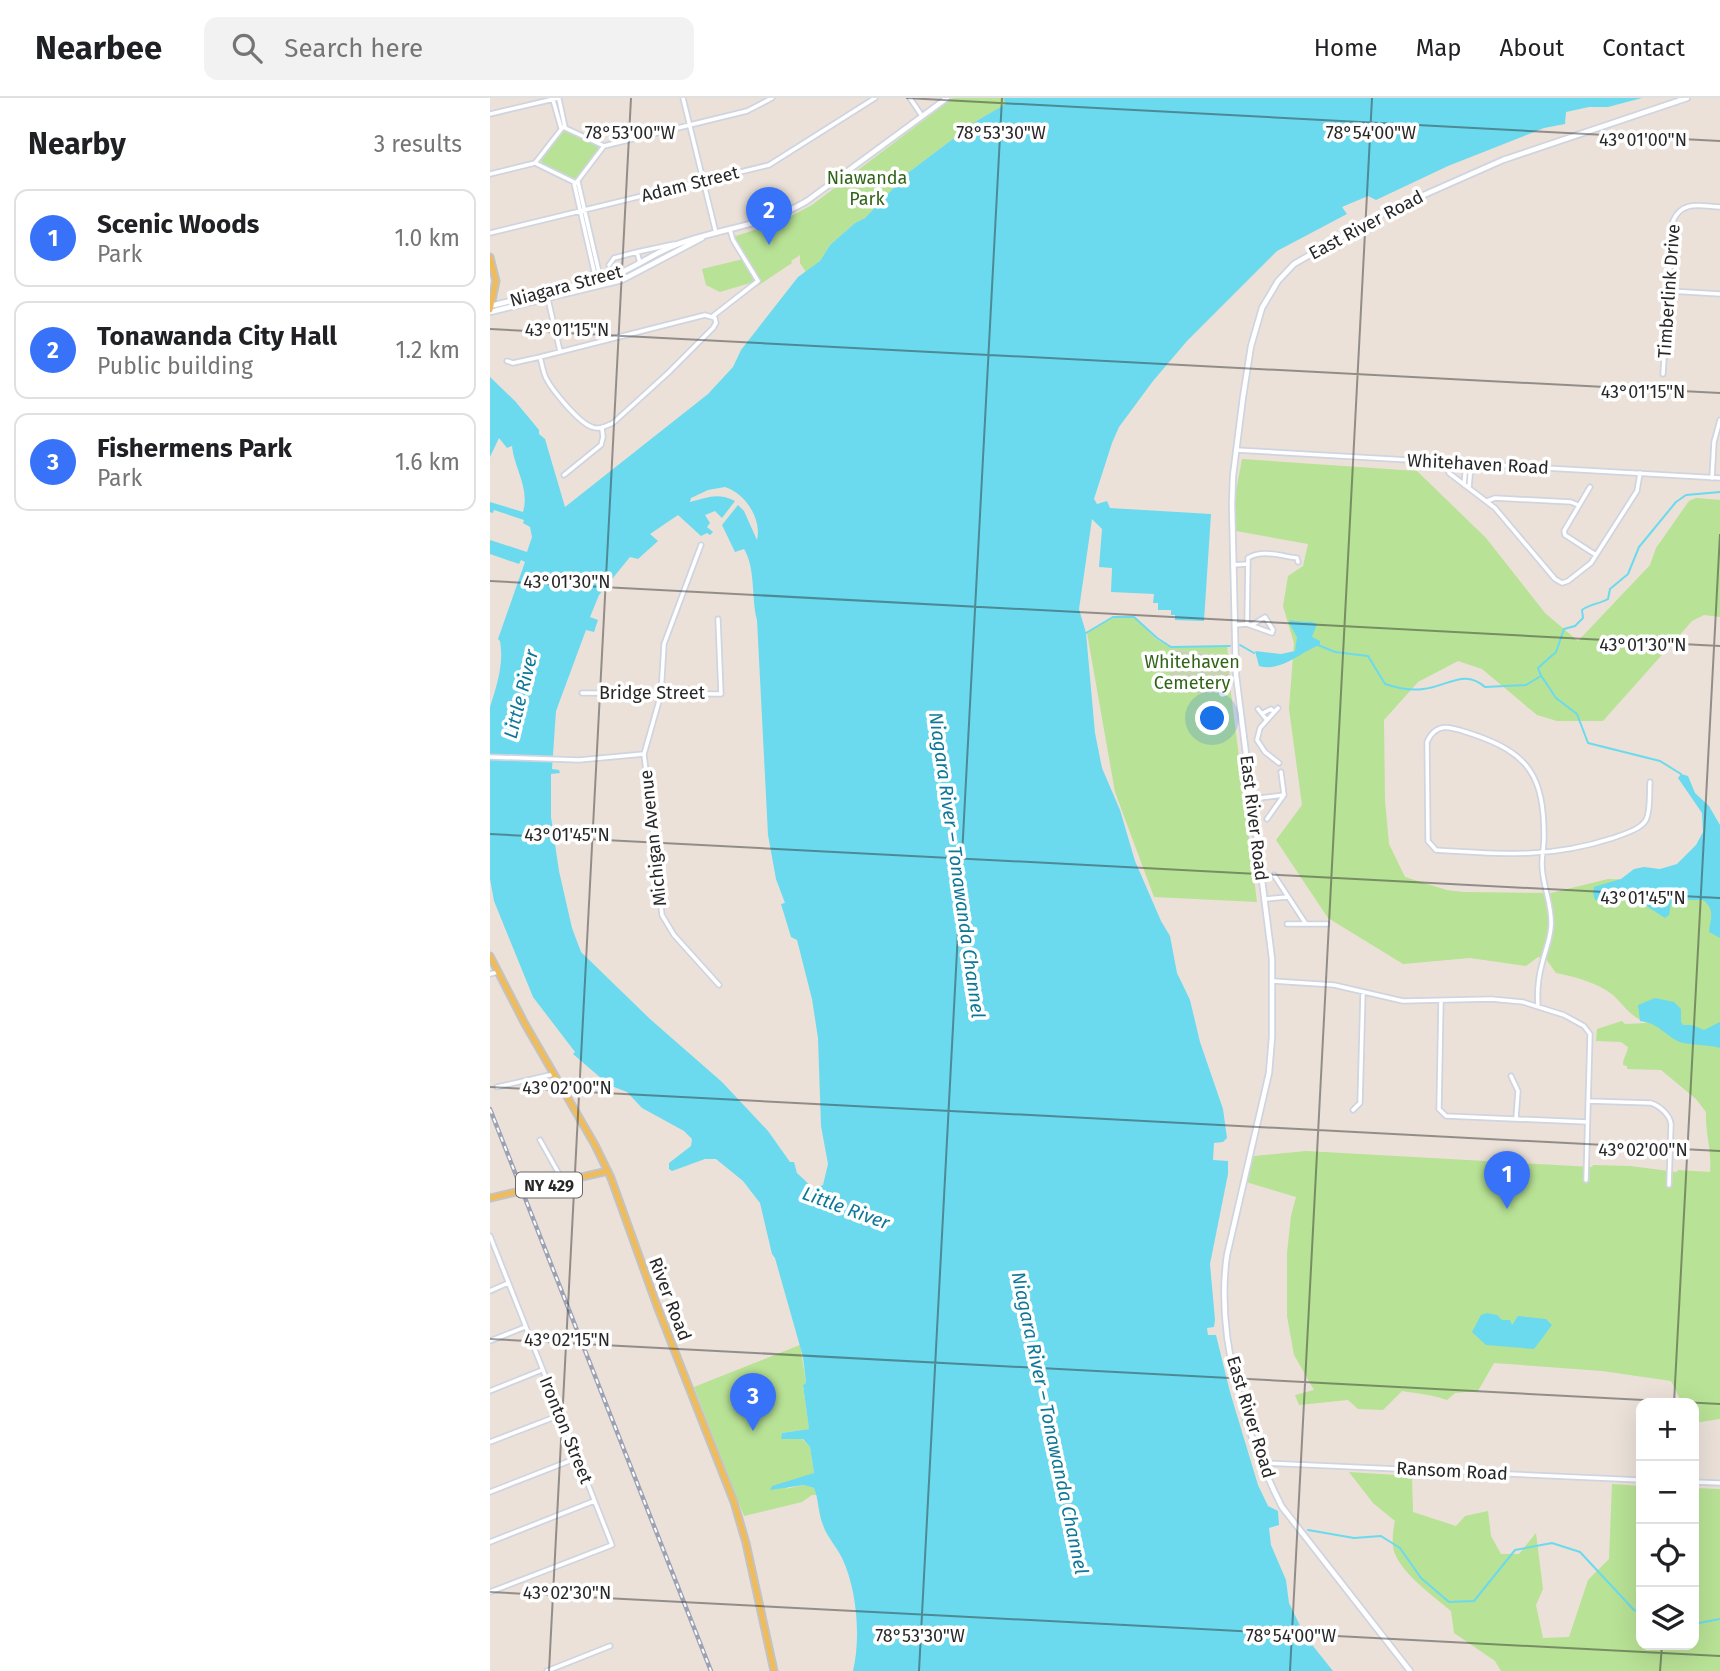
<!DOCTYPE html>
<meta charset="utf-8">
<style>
:root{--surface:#fff;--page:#f2f2f2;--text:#202124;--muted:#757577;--line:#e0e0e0;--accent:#3772f9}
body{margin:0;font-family:"Fira Sans",sans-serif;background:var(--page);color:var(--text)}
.controls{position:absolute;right:21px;bottom:21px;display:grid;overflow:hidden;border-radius:14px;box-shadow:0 7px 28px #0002}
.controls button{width:63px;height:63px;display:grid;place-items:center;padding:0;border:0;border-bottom:2px solid var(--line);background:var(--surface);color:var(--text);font:35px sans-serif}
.you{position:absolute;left:723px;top:621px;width:24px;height:24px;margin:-18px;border:5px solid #fff;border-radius:50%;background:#1a73e8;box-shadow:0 0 0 10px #1a73e833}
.badge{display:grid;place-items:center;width:46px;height:46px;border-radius:50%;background:var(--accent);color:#fff;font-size:23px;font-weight:700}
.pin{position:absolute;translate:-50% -58px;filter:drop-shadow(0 2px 4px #0008)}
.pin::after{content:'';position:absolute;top:37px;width:24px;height:21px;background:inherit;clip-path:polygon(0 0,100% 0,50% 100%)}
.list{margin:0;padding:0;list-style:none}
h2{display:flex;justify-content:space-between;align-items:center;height:91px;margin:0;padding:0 28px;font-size:30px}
h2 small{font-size:23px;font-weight:400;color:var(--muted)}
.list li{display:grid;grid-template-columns:46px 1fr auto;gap:21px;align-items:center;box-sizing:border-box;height:98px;margin:0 14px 14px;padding:0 14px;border:2px solid var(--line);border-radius:14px}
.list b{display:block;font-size:26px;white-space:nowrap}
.list p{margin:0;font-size:23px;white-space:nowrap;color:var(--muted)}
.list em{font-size:23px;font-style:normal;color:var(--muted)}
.icon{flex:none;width:38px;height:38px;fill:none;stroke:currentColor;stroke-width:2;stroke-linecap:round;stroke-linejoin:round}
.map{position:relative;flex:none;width:1230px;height:1573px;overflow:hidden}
header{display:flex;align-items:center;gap:42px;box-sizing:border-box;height:98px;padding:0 35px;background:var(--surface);border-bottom:2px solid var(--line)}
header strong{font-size:33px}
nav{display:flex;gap:38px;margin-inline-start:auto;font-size:24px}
.search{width:490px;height:63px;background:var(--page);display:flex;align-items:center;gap:18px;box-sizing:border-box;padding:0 24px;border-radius:14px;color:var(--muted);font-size:26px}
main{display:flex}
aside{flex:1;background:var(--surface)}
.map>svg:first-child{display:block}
.green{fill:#b8e295}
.cemetery{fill:#c6d5b0}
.water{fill:#6bdaee;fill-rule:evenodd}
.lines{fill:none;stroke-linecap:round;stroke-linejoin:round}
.stream{stroke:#6bdaee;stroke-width:2}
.minor-casing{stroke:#cfd4e1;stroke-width:7}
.tertiary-casing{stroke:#cfd4e1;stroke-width:7}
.secondary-casing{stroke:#cfd4e1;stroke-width:8}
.primary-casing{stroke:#c3c3c3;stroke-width:9}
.minor{stroke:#fff;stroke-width:3.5}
.tertiary{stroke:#fff;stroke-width:3.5}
.secondary{stroke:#fff;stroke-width:4.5}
.primary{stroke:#f0bb59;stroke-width:5}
.rail-casing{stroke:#9ca2b3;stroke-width:4.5}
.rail{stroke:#fff;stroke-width:2;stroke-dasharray:5;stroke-linecap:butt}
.ticks{fill:none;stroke:#282828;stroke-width:2;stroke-opacity:0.45}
.labels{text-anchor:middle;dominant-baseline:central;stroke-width:7;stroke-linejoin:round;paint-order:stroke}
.shield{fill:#fff;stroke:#686868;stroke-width:2}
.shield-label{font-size:16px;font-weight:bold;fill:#282828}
.park-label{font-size:18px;fill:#316419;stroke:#fff}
.street-label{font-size:18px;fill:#282828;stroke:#fff}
.water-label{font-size:19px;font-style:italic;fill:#0d7797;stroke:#fff}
.ticks-label{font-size:18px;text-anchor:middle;fill:#282828;stroke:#fff;stroke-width:7;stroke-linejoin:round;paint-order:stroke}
</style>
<header>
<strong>Nearbee</strong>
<div class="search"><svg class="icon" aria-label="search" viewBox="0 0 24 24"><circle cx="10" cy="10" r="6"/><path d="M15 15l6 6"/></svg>Search here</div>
<nav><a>Home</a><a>Map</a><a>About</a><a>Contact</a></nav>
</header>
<main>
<aside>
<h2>Nearby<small>3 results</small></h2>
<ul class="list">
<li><span class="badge">1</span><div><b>Scenic Woods</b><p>Park</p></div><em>1.0 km</em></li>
<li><span class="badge">2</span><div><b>Tonawanda City Hall</b><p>Public building</p></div><em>1.2 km</em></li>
<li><span class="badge">3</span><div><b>Fishermens Park</b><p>Park</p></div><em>1.6 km</em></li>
</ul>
</aside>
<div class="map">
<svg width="1230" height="1573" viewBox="0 0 1230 1573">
<rect width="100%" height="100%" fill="#ebe1d9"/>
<path class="green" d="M463 0H513L517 6 488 22 419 74 375 120 365 125 340 147 330 163 316 174 310 165V157L301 163 302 165 263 191 260 185 230 194 216 187 212 171 253 161 239 140 288 125 322 107Z
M75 32 108 47 109 53 88 81 83 82 52 67 51 60 72 33Z
M752 361 927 373 996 440 1055 515 1088 543 1160 467 1166 450 1199 403 1206 400 1230 402V519L1214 517 1202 523 1113 623H1067L1047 617 992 571 968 563 928 584 894 622 895 703 899 746 915 779 957 792 973 794 1061 795 1118 781 1176 783 1230 796V1321L1204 1325V1305H1192L1181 1283 1112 1273 1004 1265 988 1293 965 1295 957 1302C940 1296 929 1296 912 1293L893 1312 868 1311 858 1302 809 1307 805 1297 824 1292 804 1257 797 1218V1155L801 1118 806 1099 756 1084 759 1067 764 1058 816 1053 1102 1069 1103 1067 1140 1068 1187 1074 1188 1072 1220 1074C1222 1053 1215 1034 1216 1014L1206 1001 1171 972 1137 971V968L1133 967C1133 960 1137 956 1138 949L1131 944 1106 943 1107 931 1132 923 1135 926 1157 925C1139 918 1136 909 1123 897 1107 884 1085 879 1066 875L1056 861 1048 859 1036 868 980 860 913 866 838 820 786 742 812 707 799 611 804 545 793 508 798 478 813 468 818 446 746 433V393Z
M644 519 666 541 680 549 737 548 738 557 680 551 681 595H741L767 804 664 799 625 694 597 535 623 520Z
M310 1247 316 1285 313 1287 319 1331 292 1335V1341H312L320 1349 324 1375 295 1391 314 1387 324 1390 327 1397H322L312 1404 254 1418 204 1289Z
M859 1374 922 1378 923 1414 966 1428 975 1418 998 1413 1001 1438 1011 1456H1029L1046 1435 1053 1491 1046 1507 1053 1540 1079 1539 1098 1482 1119 1461 1122 1386 1151 1388V1547H1204V1390L1230 1391V1573H1011L1005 1563 964 1535 961 1513C944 1499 913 1476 905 1456 901 1447 903 1432 905 1423L883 1405Z"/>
<path class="cemetery" d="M680 551 738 557 741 595H680Z"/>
<path class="water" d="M513 0H1152L1118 9H1099L1076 14 1075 26 1054 30 958 68 886 102 878 98 852 109 857 116 787 153 697 243 663 283 629 329 622 345 604 401 607 406 617 403 620 410 721 416 714 523 685 522V517H681V512H668V505H663L664 496 621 494 622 470 609 469 612 431 602 421 589 511 596 535 605 635 612 670 630 712 645 763 671 823 680 838 687 875 700 902 710 944 733 1011 737 1040 733 1044 724 1045 723 1062 738 1063V1076L720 1166 725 1222 724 1229 717 1230 718 1237H726L740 1294 768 1387 778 1408 788 1413 789 1427 779 1430 781 1447 796 1482 799 1505 815 1538 843 1573H363C371 1540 367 1491 352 1460 347 1449 337 1439 333 1427 328 1415 329 1402 324 1390L314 1387 280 1392 282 1388 324 1375 320 1349 313 1341H291L292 1335 319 1331 313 1287 316 1285 313 1259 285 1160 282 1156 270 1105 253 1083 226 1061H215L182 1073 179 1071V1065L201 1048 202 1041 194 1033 152 1010 137 994 119 987 83 956 85 954 43 899 4 803 0 781V609C7 587 14 566 10 543L8 541 35 464 31 462 29 466 0 456V442L37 454 42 439 40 429 33 425 34 422 4 412 3 415 0 414V404L33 414C40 390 24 370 22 348L17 350 9 340 0 359V279L25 303 49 332V336L55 341 75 409 218 296 243 269 251 252 308 179 330 163 340 147 365 125 375 120 419 74 488 22 516 6ZM235 389C255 395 272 421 267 442L254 413 248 407 232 427 245 454 254 451C266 471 261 499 267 522L278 737 286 781 295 805 291 806 301 839 307 842 322 901 328 940 331 1028 338 1066 333 1087 324 1091 307 1075 304 1064H300L278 1033 232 984 160 921 91 854 82 830 69 773 61 719V676L70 675 69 672 62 671 66 613 96 532 104 534 108 522 100 519 109 497 140 459 148 461 168 443 160 436 188 417 211 438 217 435 220 437 223 434 217 429 220 425 215 417 225 413 232 420 245 403C227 394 217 400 200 404L201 400 218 392Z
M800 522C808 525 821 522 827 526L822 539 830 543V547C812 553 790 575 769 568L765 553 791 556 805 553 807 539 799 525Z
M1191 676 1198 678 1205 695 1219 708 1230 727V840L1219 834C1220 821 1226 812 1213 802H1190L1181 806 1179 817 1175 820 1139 797 1116 803 1105 802 1103 795 1104 789 1107 788 1131 781 1144 771 1154 769 1170 771 1187 766 1206 747 1213 734 1212 715 1188 680Z
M1165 900 1184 904 1191 911V924L1193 927H1202L1214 932 1230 924V950C1217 946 1202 948 1190 944 1174 937 1169 925 1150 923L1148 907Z
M997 1215 1007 1217 1012 1222H1020L1022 1227 1028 1218 1056 1221 1062 1227 1044 1251 996 1247 982 1234 991 1217Z"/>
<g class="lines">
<path class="stream" d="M596 535 623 519H644L667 540 681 549 740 548
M750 547 764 555
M828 547 845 554 878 558 895 586C907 590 920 593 933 591 957 589 974 570 995 589L1036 587 1051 578 1048 570 1066 554 1074 531 1085 528 1093 520 1092 512C1100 506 1109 506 1118 501L1120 491 1138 476 1149 449 1186 404 1196 397 1230 394
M1052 579 1066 600 1087 616 1098 645 1170 663 1191 676
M818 1432 864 1440 891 1438 910 1450 931 1480 959 1504 984 1503 1025 1452 1062 1445 1090 1454 1144 1512 1151 1514
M1204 1526 1230 1521"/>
<g class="minor-casing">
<path id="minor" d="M193 0 226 135
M420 0 432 18
M69 1 75 29
M63 2 71 30
M0 16 68 0
M114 48 257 13 282 0
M45 65 86 85 114 48
M45 65 73 29 114 48
M0 76 45 65
M88 84 111 183
M84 85 106 182
M0 135 279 67 385 0
M147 154 184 146
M119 167 124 160 147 154 150 165
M1180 193 1230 196
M58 201 70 253
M215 217 225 220 226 225 223 230 178 275 123 325C116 328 109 332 102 329 89 325 62 292 56 280 53 274 52 266 50 259Z
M223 218 268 183 243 142 240 132
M17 263 23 265 50 259
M1173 276 1183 123C1192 102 1210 108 1230 109
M959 375 1005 410 1065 481 1072 485 1078 483 1101 465 1147 393 1150 375
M74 377 111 347 113 339 112 330
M1222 380 1224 344 1230 322
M974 387 976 365
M1100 389 1074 433 1075 437 1106 457
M979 390 981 365
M997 403 1005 400 1081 404 1088 407
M211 447 174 546 171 596 154 656 172 817 184 837 229 887
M743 467 757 466
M757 526 758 460C772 451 791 458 807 460L808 464
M745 527 757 526 782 535 783 532 775 519 762 527
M92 595 231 596 228 521
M788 610 770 630 767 642 775 654 789 665
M768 611 776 621
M773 615 781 611 784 614
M0 659 89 662 154 656
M762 701 794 697
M777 721 794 697 791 674
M784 777 816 826
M775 801 798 799
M797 826H837
M783 883 844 887 913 903 1001 901 1033 904 1074 917 1094 928 1100 936 1096 1082
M951 903 949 1011 956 1018 1097 1024
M1048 908C1047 894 1048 880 1052 866 1055 853 1060 842 1061 829 1063 807 1052 788 1052 766 1052 757 1054 748 1054 739 1054 678 1039 655 982 636 963 630 947 622 937 644L938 743 946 752C1012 756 1058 761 1123 740 1133 736 1150 732 1156 722 1161 712 1159 695 1160 684
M1021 978 1028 993 1026 1020
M7 989 64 976
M1098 1003 1161 1005C1170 1008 1180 1017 1181 1026L1179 1087
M863 1012 870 1005 873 894
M50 1042 73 1083
M0 1138 122 1447 0 1494
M0 1193 18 1185
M0 1243 35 1229
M0 1293 52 1272
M0 1344 70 1317
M0 1394 87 1360
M0 1444 104 1403
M57 1573 120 1548"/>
</g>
<g class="tertiary-casing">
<path id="tertiary" d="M746 352 1230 380
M0 876 8 874
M773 1365 1151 1382
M1204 1384 1230 1385"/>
</g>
<g class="secondary-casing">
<path id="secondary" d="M0 208 120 179C144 171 165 154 188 146 232 130 277 127 317 103L457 0
M0 214 132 182 212 140
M920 1573 792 1409C755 1336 725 1239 737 1157L779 975 782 939V861L746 577 742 406 743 378 753 299 761 248 772 210 788 183 804 166 893 115 1013 62 1197 0"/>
</g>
<g class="primary-casing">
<path id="primary" d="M0 159 6 183 0 212
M0 858 35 926 105 1047 121 1080 167 1208 244 1404 256 1445 284 1573
M0 1100 118 1073"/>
</g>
<use href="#minor" class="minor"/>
<use href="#tertiary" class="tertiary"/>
<use href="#secondary" class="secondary"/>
<use href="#primary" class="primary"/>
<g class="rail-casing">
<path id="rail" d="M0 1011 221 1573"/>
</g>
<use href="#rail" class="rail"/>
</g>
<path class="ticks" d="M416 0 1230 43M0 231 1230 295M0 483 1230 548M0 736 1230 800M0 989 1230 1053M0 1241 1230 1306M1184 1305 1230 436M0 1494 1230 1558M59 1573 141 0M429 1573 512 0M800 1573 882 0M1170 1573 1172 1547"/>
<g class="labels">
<rect class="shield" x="26" y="1074.5" width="66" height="25" rx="5"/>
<g class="shield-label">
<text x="59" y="1087">NY 429</text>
</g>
<g class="park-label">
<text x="377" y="80">Niawanda<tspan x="377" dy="21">Park</tspan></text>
<text x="702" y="564">Whitehaven<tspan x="702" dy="21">Cemetery</tspan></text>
</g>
<g class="street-label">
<text transform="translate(200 86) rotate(-14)">Adam Street</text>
<text transform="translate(876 127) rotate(-28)">East River Road</text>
<text transform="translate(76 188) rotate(-15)">Niagara Street</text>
<text transform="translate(1179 193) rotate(-86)">Timberlink Drive</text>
<text transform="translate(988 366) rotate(3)">Whitehaven Road</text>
<text x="162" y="595">Bridge Street</text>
<text transform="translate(764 720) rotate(83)">East River Road</text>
<text transform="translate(163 740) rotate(-96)">Michigan Avenue</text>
<text transform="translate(180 1201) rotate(69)">River Road</text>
<text transform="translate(761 1319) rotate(73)">East River Road</text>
<text transform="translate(76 1332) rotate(68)">Ironton Street</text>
<text transform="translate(962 1373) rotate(3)">Ransom Road</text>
</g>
<g class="water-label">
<text transform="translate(31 596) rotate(-76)">Little River</text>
<text transform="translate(467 767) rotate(82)">Niagara River – Tonawanda Channel</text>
<text transform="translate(356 1110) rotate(20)">Little River</text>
<text transform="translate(560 1325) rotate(78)">Niagara River – Tonawanda Channel</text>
</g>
</g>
<g class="ticks-label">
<text x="140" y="41">78°53'00"W</text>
<text x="511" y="41">78°53'30"W</text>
<text x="881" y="41">78°54'00"W</text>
<text x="1153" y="48">43°01'00"N</text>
<text x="77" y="238">43°01'15"N</text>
<text x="1153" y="300">43°01'15"N</text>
<text x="77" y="490">43°01'30"N</text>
<text x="1153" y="553">43°01'30"N</text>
<text x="77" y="743">43°01'45"N</text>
<text x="1153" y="806">43°01'45"N</text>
<text x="77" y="996">43°02'00"N</text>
<text x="1153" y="1058">43°02'00"N</text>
<text x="77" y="1248">43°02'15"N</text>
<text x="77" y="1501">43°02'30"N</text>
<text x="430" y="1544">78°53'30"W</text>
<text x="801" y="1544">78°54'00"W</text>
</g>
</svg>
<div class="controls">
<button>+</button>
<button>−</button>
<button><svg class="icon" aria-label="locate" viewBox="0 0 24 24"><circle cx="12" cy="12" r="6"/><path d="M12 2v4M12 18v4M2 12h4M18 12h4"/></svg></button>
<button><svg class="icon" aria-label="layers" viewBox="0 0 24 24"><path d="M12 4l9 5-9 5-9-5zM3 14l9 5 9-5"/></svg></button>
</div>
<div class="you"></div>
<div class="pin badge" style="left:1017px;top:1111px">1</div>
<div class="pin badge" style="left:279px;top:147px">2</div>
<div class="pin badge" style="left:263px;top:1333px">3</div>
</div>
</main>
